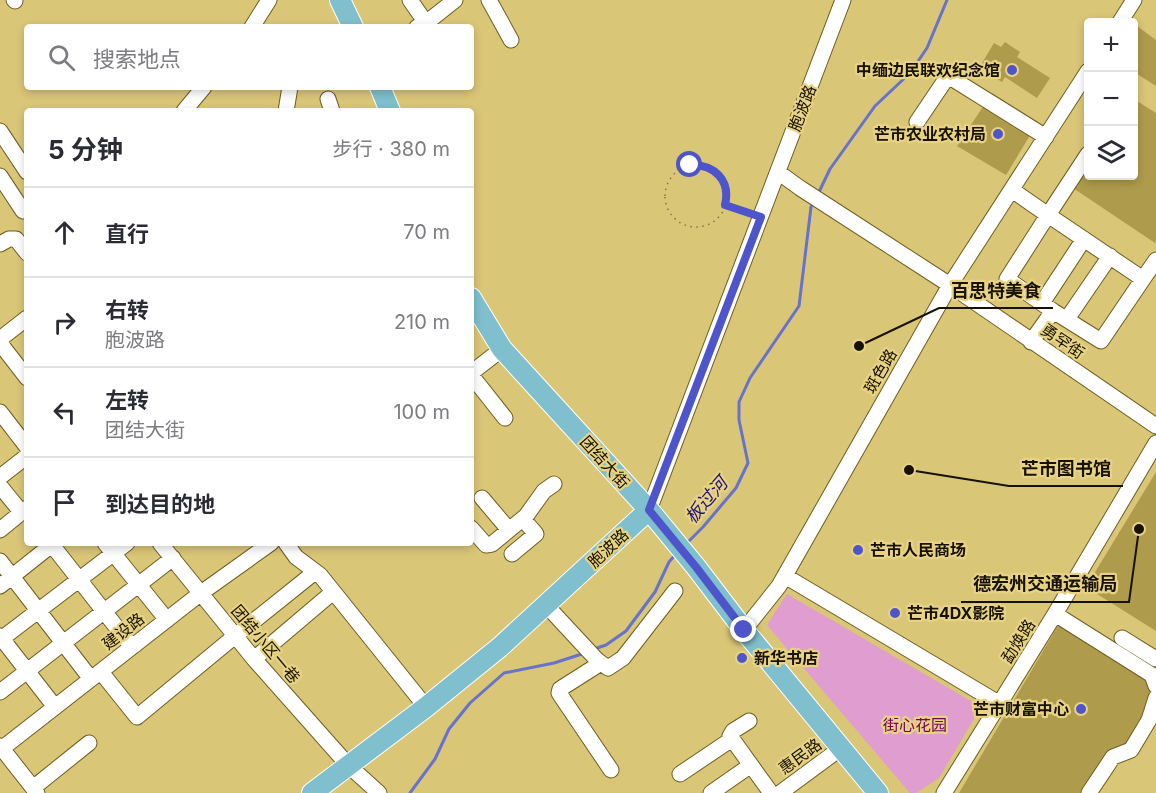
<!DOCTYPE html>
<html lang="zh">
<meta charset="utf-8">
<style>
:root{--surface:#fff;--page:#f7f7f7;--text:#2b2b33;--muted:#7c7c81;--line:#e1e1e2}
body{margin:0;font-family:Inter,"Noto Sans SC",sans-serif;background:var(--page);color:var(--text)}
.controls{position:absolute;right:18px;top:18px;display:grid;overflow:hidden;border-radius:6px;box-shadow:0 3px 9px #0003}
.controls button{width:54px;height:54px;display:grid;place-items:center;padding:0;border:0;border-bottom:2px solid var(--line);background:var(--surface);color:var(--text);font:30px sans-serif}
.stop{position:absolute;width:18px;height:18px;margin:-14px;border:4px solid #4e54ca;border-radius:50%;background:#fff}
.stop.end{background:#4e54ca;border-color:#fff;box-shadow:0 2px 6px #0008}
.list{margin:0;padding:0;list-style:none}
h2{display:flex;justify-content:space-between;align-items:center;height:78px;margin:0;padding:0 24px;font-size:26px}
h2 small{font-size:20px;font-weight:400;color:var(--muted)}
.list li{display:grid;grid-template-columns:39px 1fr auto;gap:18px;align-items:center;box-sizing:border-box;height:90px;padding:0 24px;border-top:2px solid var(--line)}
.list b{display:block;font-size:22px;white-space:nowrap}
.list p{margin:0;font-size:20px;white-space:nowrap;color:var(--muted)}
.list em{font-size:20px;font-style:normal;color:var(--muted)}
.icon{flex:none;width:33px;height:33px;fill:none;stroke:currentColor;stroke-width:2;stroke-linecap:round;stroke-linejoin:round}
.map{position:relative;flex:none;width:1156px;height:793px;overflow:hidden}
.search{position:absolute;background:var(--surface);box-shadow:0 3px 9px #0003;left:24px;top:24px;width:450px;height:66px;display:flex;align-items:center;gap:15px;box-sizing:border-box;padding:0 21px;border-radius:6px;color:var(--muted);font-size:22px}
.panel{position:absolute;background:var(--surface);box-shadow:0 3px 9px #0003;left:24px;top:108px;width:450px;height:438px;border-radius:6px}
.map>svg:first-child{display:block}
.park{fill:#e09dcf}
.lines{fill:none;stroke-linecap:round;stroke-linejoin:round}
.stream{stroke:#6772cd;stroke-width:3}
.building{fill:#ae9b4b}
.minor-casing{stroke:#6d5e21;stroke-width:17}
.major-casing{stroke:#fff;stroke-width:22}
.path{stroke:#827542;stroke-width:1.5;stroke-dasharray:1.5 4.5;stroke-linecap:butt}
.minor{stroke:#fff;stroke-width:15}
.major{stroke:#80bfcd;stroke-width:20}
.route{stroke:#4e54ca;stroke-width:8}
.poi-dot{fill:#4e54ca;stroke:#e7d383;stroke-width:2}
.labels{text-anchor:middle;dominant-baseline:central;stroke-width:4.5;stroke-linejoin:round;paint-order:stroke}
.poi-label{font-size:16px;font-weight:bold;fill:#171100;stroke:#e7d383;text-anchor:end}
.street-label{font-size:16px;fill:#171100;stroke:#e7d383}
.park-label{font-size:16px;fill:#720062;stroke:#e7d383}
.water-label{font-size:18px;font-style:italic;fill:#200e7e;stroke:#e7d383}
.leader{fill:none;stroke:#171100;stroke-width:2}
.callout-dot{fill:#171100;stroke:#e7d383;stroke-width:2}
.callout-label{font-size:18px;text-anchor:middle;font-weight:bold;fill:#171100;stroke:#e7d383;stroke-width:4.5;stroke-linejoin:round;paint-order:stroke}
</style>
<div class="map">
<svg width="1156" height="793" viewBox="0 0 1156 793">
<rect width="100%" height="100%" fill="#dac677"/>
<path class="park" d="M787 594 981 707 939 778 916 793H910L767 625Z"/>
<g class="lines">
<path class="stream" d="M818 194 830 169 875 106 910 73 927 48 947 0
M686 544 703 527 736 488 748 463 739 420V402L750 378 799 306 811 207 813 202
M594 649 606 645 626 631 655 592 669 562 675 555
M410 793 435 759 449 729 470 703 504 673 554 663 585 653"/>
</g>
<path class="building" d="M1137 26 1156 40V86L1134 72V32Z
M1005 42 1020 52 1017 57 1050 78 1037 98 1005 77 1002 82 986 72 989 67 982 63 994 43 1001 47Z
M992 93 1038 122 1006 175 957 146Z
M1137 101 1156 113V241L1155 243 1073 188 1088 164V176H1134V107Z
M1156 472V631L1086 587Z
M1062 619 1156 686 1131 750 1113 757 1089 793H959Z"/>
<g class="lines">
<g class="minor-casing">
<path id="minor" d="M14 0 15 1
M410 0 426 23
M489 0 511 40
M1120 22 1134 0
M252 27 269 0
M417 27 426 23 455 0
M328 99 332 111
M184 111 204 87
M286 111 290 87
M917 122 948 76 1046 137
M0 131 27 172
M778 172 800 188 950 285 1156 426
M0 176 23 211
M1012 190 1048 215 1088 154
M0 244 9 239H16L27 253
M1143 279 1156 260
M1042 303 1084 239
M1067 319 1110 256
M0 339 27 318
M1031 342 1053 311 1101 341 1143 279 1048 215 1007 279 1053 311
M0 343 27 378
M471 373 502 349
M471 375 505 418
M0 412 27 447
M0 477 27 456
M0 486 22 513
M482 498 509 530
M649 510 843 0
M471 528 486 545 492 544 526 516 544 491 554 484
M0 530 27 508
M105 543 167 620
M160 543 254 659 348 765 379 793
M286 543 296 557 320 575 426 707
M52 545 132 647
M512 554 536 534 523 519
M0 561 91 679
M785 576 1000 704
M0 586 54 543
M546 605 597 660 608 668 623 658 675 591
M1055 614 1152 675 1156 686
M744 630 779 586 950 285 1088 71
M0 636 55 707
M1122 638 1156 659
M0 640 127 543
M254 659 333 592
M601 663 560 689 559 693 611 770
M101 672 137 717 235 636 315 572
M0 692 173 558
M749 721 733 731 730 736 771 793
M0 746 37 793
M0 750 201 593 271 543
M680 774 732 739
M33 788 89 743
M711 793 751 765
M780 793 841 748
M944 793 1055 614 1156 443
M1089 793 1113 757 1131 750 1149 720 1156 698"/>
</g>
<g class="major-casing">
<path id="major" d="M340 0 353 27
M380 87 390 111
M471 298 502 349 649 510 696 567 744 630 878 793
M312 793 426 707 500 647 649 510"/>
</g>
<path class="path" d="M665 196a31 31 0 1 1 62 0a31 31 0 1 1-62 0Z
M725 205 748 213"/>
<use href="#minor" class="minor"/>
<use href="#major" class="major"/>
</g>
<g class="lines">
<path class="route" d="M690 165C714 164 731 180 725 205L761 217 649 510 696 567 744 630"/>
</g>
<g class="poi-dot">
<circle cx="1012" cy="70" r="6"/>
<circle cx="998" cy="134" r="6"/>
<circle cx="858" cy="550" r="6"/>
<circle cx="895" cy="613" r="6"/>
<circle cx="742" cy="658" r="6"/>
<circle cx="1081" cy="709" r="6"/>
</g>
<g class="labels">
<g class="poi-label">
<text x="1000" y="70">中缅边民联欢纪念馆</text>
<text x="986" y="134">芒市农业农村局</text>
<text x="870" y="550" text-anchor="start">芒市人民商场</text>
<text x="907" y="613" text-anchor="start">芒市4DX影院</text>
<text x="754" y="658" text-anchor="start">新华书店</text>
<text x="1069" y="709">芒市财富中心</text>
</g>
<g class="street-label">
<text transform="translate(802 108) rotate(-69)">胞波路</text>
<text transform="translate(1063 341) rotate(34)">勇罕街</text>
<text transform="translate(880 371) rotate(-60)">斑色路</text>
<text transform="translate(605 462) rotate(48)">团结大街</text>
<text transform="translate(608 548) rotate(-43)">胞波路</text>
<text transform="translate(123 631) rotate(-38)">建设路</text>
<text transform="translate(1018 641) rotate(-58)">勐焕路</text>
<text transform="translate(266 644) rotate(50)">团结小区一巷</text>
<text transform="translate(800 756) rotate(-36)">惠民路</text>
</g>
<g class="park-label">
<text x="915" y="725">街心花园</text>
</g>
<g class="water-label">
<text transform="translate(706 500) rotate(-49)">板过河</text>
</g>
</g>
<path class="leader" d="M859 346L939 308H1053M909 470L1009 486H1123M1139 529L1129 602H961"/>
<g class="callout-dot">
<circle cx="859" cy="346" r="6"/>
<circle cx="909" cy="470" r="6"/>
<circle cx="1139" cy="529" r="6"/>
</g>
<g class="callout-label">
<text x="996" y="297">百思特美食</text>
<text x="1066" y="475">芒市图书馆</text>
<text x="1045" y="590">德宏州交通运输局</text>
</g>
</svg>
<div class="controls">
<button>+</button>
<button>−</button>
<button><svg class="icon" aria-label="layers" viewBox="0 0 24 24"><path d="M12 4l9 5-9 5-9-5zM3 14l9 5 9-5"/></svg></button>
</div>
<div class="stop" style="left:690px;top:165px"></div>
<div class="stop end" style="left:744px;top:630px"></div>
<div class="search"><svg class="icon" aria-label="search" viewBox="0 0 24 24"><circle cx="10" cy="10" r="6"/><path d="M15 15l6 6"/></svg>搜索地点</div>
<section class="panel">
<h2>5 分钟<small>步行 · 380 m</small></h2>
<ul class="list">
<li><svg class="icon" aria-label="ahead" viewBox="0 0 24 24"><path d="M12 20V5M6 11l6-6 6 6"/></svg><div><b>直行</b></div><em>70 m</em></li>
<li><svg class="icon" aria-label="right" viewBox="0 0 24 24"><path d="M7 20v-9h11M14 6l5 5-5 5"/></svg><div><b>右转</b><p>胞波路</p></div><em>210 m</em></li>
<li><svg class="icon" aria-label="left" viewBox="0 0 24 24"><path d="M17 20v-9H6M10 6l-5 5 5 5"/></svg><div><b>左转</b><p>团结大街</p></div><em>100 m</em></li>
<li><svg class="icon" aria-label="arrive" viewBox="0 0 24 24"><path d="M6 21V4h12l-3 4 3 4H6"/></svg><div><b>到达目的地</b></div></li>
</ul>
</section>
</div>
